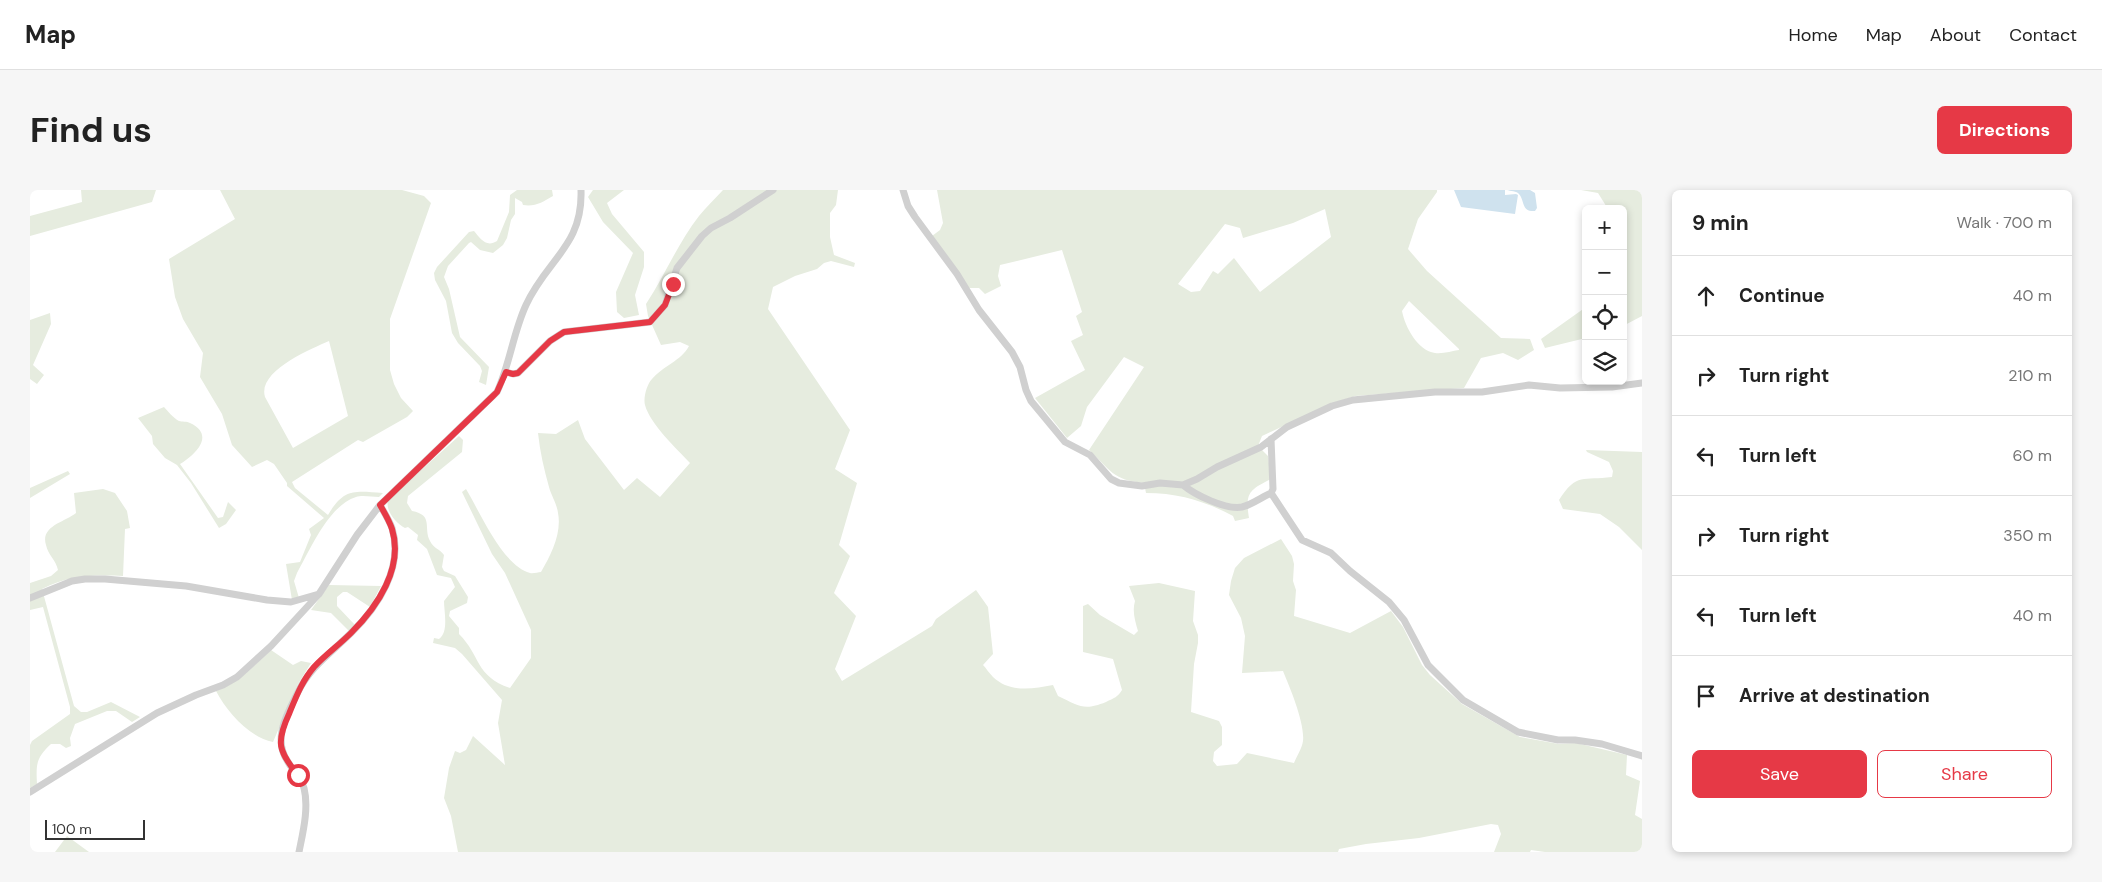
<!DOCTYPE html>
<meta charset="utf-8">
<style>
:root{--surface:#fff;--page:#f6f6f6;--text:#222;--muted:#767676;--line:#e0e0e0;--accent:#e63946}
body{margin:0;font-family:"DM Sans",sans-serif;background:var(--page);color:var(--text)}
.controls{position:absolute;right:15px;top:15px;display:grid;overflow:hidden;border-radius:8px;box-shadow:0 2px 8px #0003}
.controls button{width:45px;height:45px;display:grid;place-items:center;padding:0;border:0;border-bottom:1px solid var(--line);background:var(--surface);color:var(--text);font:25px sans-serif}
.scale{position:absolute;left:15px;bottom:12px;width:100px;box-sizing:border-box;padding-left:5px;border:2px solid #333;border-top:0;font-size:14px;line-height:18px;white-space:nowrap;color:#333;-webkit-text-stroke:4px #fff;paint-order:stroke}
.stop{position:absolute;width:15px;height:15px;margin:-11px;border:4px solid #e63946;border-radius:50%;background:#fff}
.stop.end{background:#e63946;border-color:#fff;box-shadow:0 1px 5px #0008}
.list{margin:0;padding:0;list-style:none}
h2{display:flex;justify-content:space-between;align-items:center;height:65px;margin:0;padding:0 20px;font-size:21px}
h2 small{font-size:16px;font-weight:400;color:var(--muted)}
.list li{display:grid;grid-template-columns:32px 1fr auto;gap:15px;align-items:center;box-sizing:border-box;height:80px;padding:0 20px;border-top:1px solid var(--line)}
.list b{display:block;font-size:19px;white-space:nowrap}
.list em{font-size:16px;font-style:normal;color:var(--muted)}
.actions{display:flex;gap:10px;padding:15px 20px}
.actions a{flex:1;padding:11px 0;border:1px solid var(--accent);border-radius:8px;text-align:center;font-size:18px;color:var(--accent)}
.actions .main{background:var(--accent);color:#fff}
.icon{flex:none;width:28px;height:28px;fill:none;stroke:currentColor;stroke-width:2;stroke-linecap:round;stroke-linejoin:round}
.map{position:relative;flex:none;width:1612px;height:662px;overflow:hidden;border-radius:8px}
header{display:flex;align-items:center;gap:30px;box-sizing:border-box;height:70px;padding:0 25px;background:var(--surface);border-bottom:1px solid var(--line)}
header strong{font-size:24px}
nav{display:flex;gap:28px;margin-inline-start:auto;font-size:18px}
.intro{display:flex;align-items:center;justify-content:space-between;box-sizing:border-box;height:120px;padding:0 30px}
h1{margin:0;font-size:35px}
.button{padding:12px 22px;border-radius:8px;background:var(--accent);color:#fff;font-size:18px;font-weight:700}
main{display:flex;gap:30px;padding:0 30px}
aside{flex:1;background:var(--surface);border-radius:8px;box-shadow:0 2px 8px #0003}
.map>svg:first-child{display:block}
.green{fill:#e6ecdf;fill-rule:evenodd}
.water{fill:#cfe2ee}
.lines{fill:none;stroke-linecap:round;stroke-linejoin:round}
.street{stroke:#d0d0d0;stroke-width:7}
.route{stroke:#e63946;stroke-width:6}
</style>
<header>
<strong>Map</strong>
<nav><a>Home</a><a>Map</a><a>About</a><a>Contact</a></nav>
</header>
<div class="intro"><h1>Find us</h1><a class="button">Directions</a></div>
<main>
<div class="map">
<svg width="1612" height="662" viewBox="0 0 1612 662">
<rect width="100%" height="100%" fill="#fff"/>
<path class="green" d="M51 0H126L122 12 0 46V26L52 12Z
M190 0H372L394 6 401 13 360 129V180L364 194 371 208 383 221 377 227 333 252 328 250 262 292 265 298 298 325C314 298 324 301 353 303L349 307C342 307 332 305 326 307 299 315 280 360 267 383L264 391 269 408 262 410 256 374 270 372 281 345 279 339 294 328 257 296V293L244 274 237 270 222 277 202 255 192 224 170 187 173 163 153 129 145 107 139 69 205 29ZM299 151 318 226 263 258 235 207C227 181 281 159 299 151Z
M487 0H522L523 6C513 12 505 17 493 15L492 12 485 8V24L481 30 477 48 473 55 463 63 450 60 441 52 439 53 418 76 414 87 419 99 430 147 459 177 456 195 449 192 452 181 450 176 428 153 422 143 416 111 405 90 404 83 407 77 439 42 444 41C450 48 456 58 467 51L479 22 480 5Z
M563 0H594L577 13 582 24 614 62V77L605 105 609 125 594 128 587 122 586 102 603 63 573 32 558 7Z
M693 0H808L806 15 800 23V47L804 65 825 73 824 77 801 71 794 73 787 79 765 86 743 97 738 119 820 240 805 279 827 293 809 355 820 366 804 403 826 426 805 479 812 491 902 436 906 429 946 400 958 417 963 464 953 475C956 478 959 483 963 487 980 503 1002 499 1023 495L1028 506C1049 516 1054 521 1076 512 1084 508 1088 507 1092 500L1083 469 1053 462V416L1058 414 1070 425 1104 445 1108 441C1105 431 1102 421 1105 411L1099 396 1129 393 1165 401 1163 431 1168 445V453L1164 474 1161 522 1189 531 1192 537V555L1184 562 1183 571 1187 576 1207 574 1217 563 1264 573C1267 566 1272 558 1273 551 1275 533 1260 498 1253 481L1212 483 1215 446 1211 428 1199 405 1201 391 1205 378 1214 368 1251 349 1262 366 1264 374 1263 391 1266 400 1264 426 1320 443 1361 421 1373 437 1392 475 1400 485 1432 514 1490 547 1529 554 1546 553 1597 565 1596 585 1610 591 1605 625 1612 629V662H1515L1501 660 1500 662H1464L1471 644 1468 635 1461 634 1389 648 1336 654 1309 659 1308 662H428L421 626 414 608 419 578 425 561 430 563 436 560 443 546 475 575 468 533 472 510 432 464 425 458 403 453 404 448 409 449C419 442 414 422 414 411L425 397 421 388 407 385 397 359 387 350 388 345 378 337 375 338C366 333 355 321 358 310L429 246 433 250 432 262 378 306 377 313 382 321C404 325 393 338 400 351 403 358 410 359 414 365L412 377 414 381 425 386 438 407 437 413 420 421 419 426 429 438V444C451 466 445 486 480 498L501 468V440L475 383 462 364 432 302 436 299C450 322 472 375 500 383 503 384 508 382 511 382 521 365 532 343 528 323 527 314 521 305 519 297 514 279 510 262 508 243L526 244 548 230 555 249 594 300 607 288 630 307 660 273C647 259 620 234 615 215 613 208 617 194 622 189 633 176 651 171 659 156L650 152 631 155 618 126 616 114C635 85 648 53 669 26 676 17 685 9 693 0Z
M907 0H1407V2L1388 29 1378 59 1397 81 1471 148 1500 149 1504 160 1488 170 1473 163 1451 168 1434 198 1325 206 1301 214 1232 246 1228 256 1238 266 1241 289C1219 300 1215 303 1219 328L1205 331 1203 326C1175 311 1148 303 1116 303L1114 293C1082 290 1081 280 1059 260L1114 177 1094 167 1057 217 1051 236 1037 248 1005 208 1055 180 1041 151 1053 145 1046 126 1052 122 1032 60 970 75 968 86 971 96 955 104 949 98H939L902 46 910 40 913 33ZM1295 19 1301 47 1230 102 1204 68 1188 84 1183 81 1170 101 1161 102 1148 94 1195 34 1210 38 1213 48 1263 33ZM1379 111 1429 159V160C1422 161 1413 164 1405 163 1388 161 1375 137 1372 121Z
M1551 0H1612V126L1593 136V19H1578L1568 3Z
M1556 117V148L1515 158 1511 149Z
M20 123 21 134 3 175 14 185 7 194 0 189V130Z
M134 217C138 221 143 228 149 231 152 232 157 231 160 233 186 245 165 265 150 274L188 328 193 327 198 312 206 320 196 334 189 338 161 293 147 275 135 268 123 254 122 246 108 228Z
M1556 260 1612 262V360L1589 337 1570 324 1533 319 1529 310C1547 282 1553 291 1582 287L1583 281 1579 272 1557 262Z
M38 281 40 284 0 308V298Z
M73 299 85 303 97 321 100 338 95 339 93 386C64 385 39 385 12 399L44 516 51 522H57L81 512 110 527 102 532 86 521H77L45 534 40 548 41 556 36 558 30 554H21C6 568 6 574 7 594L0 598V555L2 551 40 524V517L13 417 0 420V393L21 386 28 380C26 370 18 365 16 355 10 336 35 332 46 323L44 303Z
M299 395 351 396 340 417 317 402H313L307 407V416L325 435 319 441 301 423 281 420Z
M241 460 263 475 271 471 281 473 268 494 243 552C219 547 197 522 186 501 208 493 224 476 241 460Z
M37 646 59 662H60H25Z"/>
<path class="water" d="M1424 0H1475V5L1486 4 1488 5 1485 24 1431 17Z
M1477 0H1500L1505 3 1507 18 1505 21C1491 22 1495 11 1489 4 1487 1 1480 1 1477 0Z"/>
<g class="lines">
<path class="street" d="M873 0 878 16 885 27 927 84 949 120 982 162 990 177 996 200 1001 211 1035 252 1060 265 1081 289 1089 293 1112 296 1130 293 1153 295 1167 289 1187 277 1231 257 1257 237 1302 216 1323 210 1405 202H1452L1499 195 1530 198 1582 197 1612 193
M476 182 483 184 488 183 520 151 534 142 620 132 635 115 647 78 672 46 681 38 700 28 743 0
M1153 295C1165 305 1196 320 1212 317 1221 315 1232 307 1241 303L1243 299 1241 249
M1241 303 1272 350 1301 363 1320 381 1359 412 1374 430 1398 475 1433 510 1488 542 1528 550H1545L1572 554 1612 566
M0 408 42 391 55 389H75L156 396 237 410 261 412 289 404
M0 602 127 523 166 505 193 495 207 487 241 456 289 404 327 345 350 315 467 202C480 174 483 143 496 115 517 69 553 56 551 0
M269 662C273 642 279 618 274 598 271 588 263 581 258 572 242 549 257 524 268 502 280 477 302 462 321 443 348 417 374 377 362 338 359 330 354 322 350 315"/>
</g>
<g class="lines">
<path class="route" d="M268 585C248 561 246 552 259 524 266 507 272 491 284 477 295 465 309 455 321 443 347 417 374 378 362 339 359 330 354 322 350 315L463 206 467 202 476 182 483 184 488 183 520 151 534 142 620 132 635 115 643 94"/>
</g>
</svg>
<div class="controls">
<button>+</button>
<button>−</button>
<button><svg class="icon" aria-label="locate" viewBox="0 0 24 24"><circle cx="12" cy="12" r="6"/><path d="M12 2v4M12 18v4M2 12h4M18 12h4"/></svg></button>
<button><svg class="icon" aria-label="layers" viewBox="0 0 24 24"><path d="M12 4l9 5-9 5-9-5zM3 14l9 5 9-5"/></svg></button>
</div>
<div class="scale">100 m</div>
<div class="stop" style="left:268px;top:585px"></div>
<div class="stop end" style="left:643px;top:94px"></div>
</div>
<aside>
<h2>9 min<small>Walk · 700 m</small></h2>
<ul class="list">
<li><svg class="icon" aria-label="ahead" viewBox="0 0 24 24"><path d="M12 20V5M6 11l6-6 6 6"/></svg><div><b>Continue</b></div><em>40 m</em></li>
<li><svg class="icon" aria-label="right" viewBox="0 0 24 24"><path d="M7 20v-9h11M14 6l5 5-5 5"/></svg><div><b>Turn right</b></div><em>210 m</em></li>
<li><svg class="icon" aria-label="left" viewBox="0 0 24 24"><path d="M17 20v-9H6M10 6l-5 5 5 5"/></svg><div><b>Turn left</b></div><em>60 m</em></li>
<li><svg class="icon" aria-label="right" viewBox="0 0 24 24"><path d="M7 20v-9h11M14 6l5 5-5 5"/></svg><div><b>Turn right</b></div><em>350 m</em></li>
<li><svg class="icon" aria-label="left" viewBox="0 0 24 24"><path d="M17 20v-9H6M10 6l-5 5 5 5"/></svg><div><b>Turn left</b></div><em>40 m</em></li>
<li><svg class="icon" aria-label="arrive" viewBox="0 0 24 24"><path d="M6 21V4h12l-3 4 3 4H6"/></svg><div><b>Arrive at destination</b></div></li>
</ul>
<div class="actions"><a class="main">Save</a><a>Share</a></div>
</aside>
</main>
